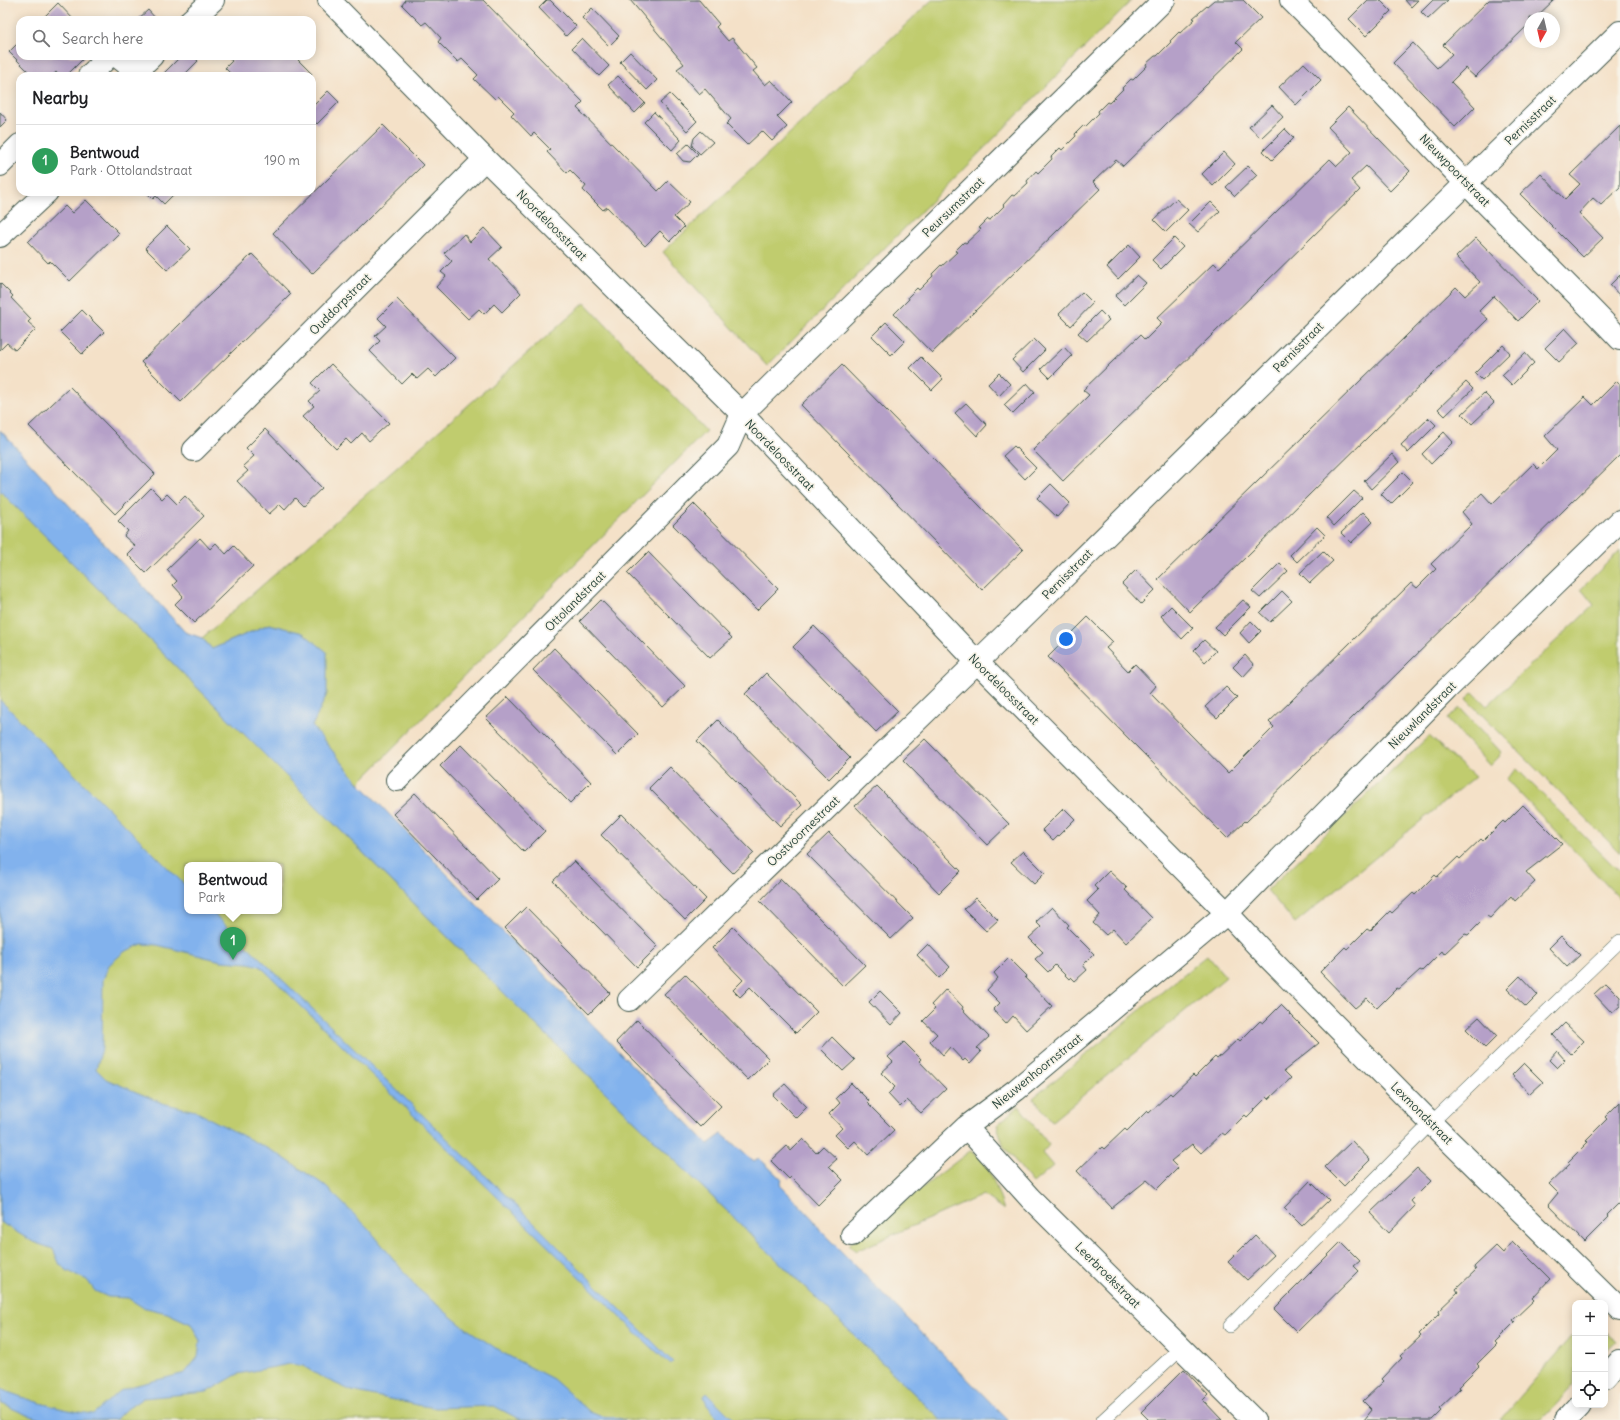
<!DOCTYPE html>
<meta charset="utf-8">
<style>
:root{--surface:#fff;--page:#f6f6f6;--text:#202124;--muted:#757577;--line:#e0e0e0;--accent:#0f766e}
body{margin:0;font-family:Delius,sans-serif;background:var(--page);color:var(--text)}
.controls{position:absolute;right:12px;bottom:12px;display:grid;overflow:hidden;border-radius:8px;box-shadow:0 2px 10px #0003}
.controls button{width:36px;height:36px;display:grid;place-items:center;padding:0;border:0;border-bottom:1px solid var(--line);background:var(--surface);color:var(--text);font:20px sans-serif}
.compass{position:absolute;left:1524px;top:12px;width:36px;height:36px;border-radius:50%;background:var(--surface);box-shadow:0 2px 10px #0003;rotate:188deg}
.you{position:absolute;left:1066px;top:639px;width:14px;height:14px;margin:-10px;border:3px solid #fff;border-radius:50%;background:#1a73e8;box-shadow:0 0 0 6px #1a73e833}
.badge{display:grid;place-items:center;width:26px;height:26px;border-radius:50%;background:var(--accent);color:#fff;font-size:13px;font-weight:700}
.pin{position:absolute;translate:-50% -33px;filter:drop-shadow(0 1px 2px #0008)}
.pin::after{content:'';position:absolute;top:21px;width:14px;height:12px;background:inherit;clip-path:polygon(0 0,100% 0,50% 100%)}
.popup{position:absolute;left:184px;top:862px;width:98px;height:52px;box-sizing:border-box;display:grid;place-content:center;border-radius:8px;background:var(--surface);filter:drop-shadow(0 1px 3px #0005);font-size:13px;white-space:nowrap;color:var(--muted)}
.popup b{font-size:15px;color:var(--text)}
.popup::after{content:'';position:absolute;left:50%;top:100%;margin-left:-8px;border:8px solid transparent;border-top-color:var(--surface)}
.list{margin:0;padding:0;list-style:none}
h2{display:flex;justify-content:space-between;align-items:center;height:52px;margin:0;padding:0 16px;font-size:17px}
h2 small{font-size:13px;font-weight:400;color:var(--muted)}
.list li{display:grid;grid-template-columns:26px 1fr auto;gap:12px;align-items:center;box-sizing:border-box;height:72px;padding:0 16px;border-top:1px solid var(--line)}
.list b{display:block;font-size:15px;white-space:nowrap}
.list p{margin:0;font-size:13px;white-space:nowrap;color:var(--muted)}
.list em{font-size:13px;font-style:normal;color:var(--muted)}
.icon{flex:none;width:22px;height:22px;fill:none;stroke:currentColor;stroke-width:2;stroke-linecap:round;stroke-linejoin:round}
.map{position:relative;flex:none;width:1620px;height:1420px;overflow:hidden}
.search{position:absolute;background:var(--surface);box-shadow:0 2px 10px #0003;left:16px;top:16px;width:300px;height:44px;display:flex;align-items:center;gap:10px;box-sizing:border-box;padding:0 14px;border-radius:12px;color:var(--muted);font-size:15px}
.panel{position:absolute;background:var(--surface);box-shadow:0 2px 10px #0003;left:16px;top:72px;width:300px;height:124px;border-radius:12px}
.map>svg:first-child{display:block}
.green{fill:#c0cc6e;stroke:#708451;fill-rule:evenodd}
.water{fill:#82b2ed;stroke:#507890}
.building{fill:#b5a0c8}
.lines{fill:none;stroke-linecap:round;stroke-linejoin:round}
.service-casing{stroke:#3f564a;stroke-width:14}
.minor-casing{stroke:#3f564a;stroke-width:24}
.service{stroke:#fff;stroke-width:13}
.minor{stroke:#fff;stroke-width:22}
.labels{text-anchor:middle;dominant-baseline:central;stroke-width:3.5;stroke-linejoin:round;paint-order:stroke}
.street-label{font-size:12px;fill:#1f3d34;stroke:#f7f3e8}
</style>
<div class="map">
<svg width="1620" height="1420" viewBox="0 0 1620 1420">
<rect width="100%" height="100%" fill="#f7f3e8"/>
<filter id="ink" filterUnits="userSpaceOnUse"><feTurbulence type="fractalNoise" baseFrequency=".025" numOctaves="2"/><feDisplacementMap in="SourceGraphic" scale="8" xChannelSelector="R" yChannelSelector="G"/><feConvolveMatrix kernelMatrix="1 2 1 2 8 2 1 2 1" color-interpolation-filters="sRGB"/></filter>
<filter id="wash" filterUnits="userSpaceOnUse"><feTurbulence type="fractalNoise" baseFrequency=".012" numOctaves="4" result="noise"/><feDisplacementMap in="SourceGraphic" scale="16" xChannelSelector="R" yChannelSelector="G"/><feGaussianBlur stdDeviation="0.9" result="paint"/><feColorMatrix in="noise" values="0 0 0 0 0 0 0 0 0 0 0 0 0 0 0 0 0 1.4 0 .05"/><feComposite in="paint" operator="in"/></filter>
<g filter="url(#wash)">
<rect width="100%" height="100%" fill="#f4e1c8"/>
<path class="green" d="M932 0H1132L767 366 663 252Z
M585 303 706 431 359 783 312 726 327 694 269 624 212 649 202 638Z
M0 491 519 1008 941 1420H0ZM187 865H279V911H187Z
M1620 550V853L1466 699 1473 692 1487 706 1594 605 1581 589Z
M1460 708 1501 752 1499 757 1490 766 1447 719Z
M1429 736 1475 777 1295 923 1267 890Z
M1517 769 1620 872V899L1506 779Z
M1207 955 1226 977 1052 1121 1033 1098Z
M1019 1106 1049 1145 1042 1153 1053 1166 1033 1183 1004 1147 997 1125Z
M970 1151C988 1156 998 1193 1004 1210L983 1195 856 1251 848 1245Z
M1605 1332 1616 1341 1605 1352Z
M1575 1333V1384L1540 1420H1500Z"/>
<path class="water" d="M0 430 185 632 202 638 212 649 269 624 303 633 327 652V694L312 726 359 783 708 1144 722 1134 754 1162 759 1158 782 1180 780 1185 813 1219 821 1231 1008 1420H941L519 1008 0 491Z
M0 700 187 887V911H211L520 1209 673 1362 670 1364 648 1344 260 966 249 963 221 961 157 945 142 944 124 952 109 965 103 980 102 1049 96 1069 106 1079 162 1103 195 1111 278 1154 324 1185 369 1229 417 1288 460 1324 503 1353 553 1379 590 1412 600 1416 614 1417 625 1420H521L494 1406 436 1408 417 1405 352 1391 323 1378 303 1366 290 1364 238 1374 207 1392 143 1398 124 1411 115 1420H43L27 1415 0 1403V1389C31 1401 60 1410 93 1414L120 1391 133 1386 185 1373 198 1357 200 1341 191 1324 167 1313 142 1307 128 1298 108 1297 95 1291 87 1280 68 1271 60 1265 53 1249 33 1242 0 1222Z
M707 1393 734 1420H720L707 1405 704 1396Z"/>
<g id="blocks">
<path class="building" d="M404 0H483L583 102 577 108 658 191 668 181 690 202 674 217 684 227 670 241 660 231 645 246 607 207 603 210 583 190 586 186 570 170 567 173 547 152 550 149 534 133 531 136 511 115 514 112 498 96 495 99 474 79 478 75 462 59 458 62 438 42 441 38 426 22 422 25 402 5 405 1Z
M547 0H550L576 26 566 36 539 8Z
M630 0H699L719 24 716 27 728 41 732 38 757 68 753 71 765 85 771 80 792 102 777 117 787 127 772 141 762 131 747 145 726 124 731 119 705 89 699 94 677 69 684 64Z
M1214 0H1243L1261 18 1236 42 1243 49 1123 166 1116 160 1093 182 1100 189 932 353 894 314 909 299 908 297 917 288 919 290 933 276 932 274 941 265 942 266 957 252 955 251 964 242 966 243 981 229 979 228 988 219 990 220 1004 206 1003 205 1012 195 1014 196 1028 183 1027 181 1036 171 1038 173 1052 159 1051 157 1060 148 1062 150 1076 136 1075 134 1084 125 1085 127 1099 113 1098 111 1107 102 1109 103 1123 89 1122 88 1131 79 1133 80 1147 66 1146 64 1155 56H1157L1171 42 1170 41 1179 32 1180 33 1195 19 1193 18Z
M1368 0H1380L1391 11 1366 36 1349 19Z
M1405 0H1418L1411 7Z
M1433 0H1448L1428 19 1421 12Z
M1489 0H1554L1535 18H1530V23L1475 77 1465 68 1451 82 1475 107 1455 127 1393 63 1413 43 1437 68 1452 54 1443 45Z
M58 3 74 20H41Z
M592 8 619 36 609 46 582 18Z
M148 10 157 20H137Z
M582 38 609 66 599 76 572 48Z
M20 41V56H86L66 76H59L56 72 52 76H33L9 52Z
M630 52 657 80 647 90 620 62Z
M181 56H193L198 61 183 76H168L164 73Z
M232 56H303L298 60 312 74 309 76H233L225 68 232 61 229 58Z
M1304 63 1321 80 1296 105 1279 87Z
M618 76 645 103 635 113 608 85Z
M328 91 339 102 317 124 312 119V107Z
M670 94 697 121 687 131 660 103Z
M1272 105 1283 117 1261 138 1249 127Z
M1348 107 1410 171 1390 191 1366 166 1351 180 1360 190 1063 481 1033 450 1089 395 1083 390 1140 335 1145 340 1162 323 1157 318 1214 263 1219 268 1330 159 1337 166 1352 152 1328 127Z
M0 112 7 120 0 127Z
M654 112 681 140 672 150 644 122Z
M383 125 423 165 312 274 273 233Z
M1620 126V187L1601 205 1593 198 1579 213 1603 238 1583 257 1520 194 1541 174 1565 199 1580 184 1570 175Z
M1285 129 1294 138 1272 160 1263 151Z
M701 131 713 142 700 154 692 146 694 138Z
M688 144 698 154 690 162 683 161 677 154Z
M1224 152 1235 164 1213 186 1202 174Z
M1248 166 1257 175 1235 196 1226 187Z
M146 192H176L164 204 156 196 153 199Z
M1176 199 1188 210 1166 232 1154 220Z
M86 200 119 233 70 281 50 261 48 263 28 242 65 206 72 213Z
M1211 202 1220 211 1198 232 1189 224Z
M167 226 190 249 167 270 145 248Z
M484 228 502 247 489 259 521 293 502 312 494 304 484 314 479 309 468 319 436 287 446 276 441 272 452 261 444 253 464 234 470 242Z
M1174 238 1183 247 1161 269 1152 260Z
M1476 238 1538 301 1518 321 1494 296 1479 311 1488 319 1190 612 1158 579 1456 287 1465 296 1480 282 1456 257Z
M1129 245 1140 257 1118 279 1107 267Z
M252 254 291 294 181 402 141 362Z
M1137 275 1146 283 1124 305 1115 296Z
M1620 275V296L1610 285Z
M0 283 13 296 11 298 31 319 28 322 36 329 15 350 7 343 0 350Z
M1082 292 1093 303 1071 326 1059 314Z
M397 299 455 358 436 377 428 369 417 379 412 374 402 384 370 351 380 341 375 336 386 326 378 318Z
M82 310 104 332 82 354 60 332Z
M1100 311 1109 320 1087 341 1078 333Z
M886 322 905 341 891 355 872 336Z
M1565 328 1579 343 1559 362 1545 348Z
M1034 339 1045 350 1023 372 1012 360Z
M1503 345 1510 353 1482 380 1475 373Z
M1064 347 1072 356 1050 378 1041 369Z
M1525 353 1534 363 1512 385 1502 375Z
M921 357 943 379 932 390 910 368Z
M331 364 389 423 369 441 362 433 351 444 346 439 336 449 303 416 314 406 309 401 320 391 312 383Z
M842 365 1023 550 982 590 801 405Z
M999 373 1010 384 999 396 988 384Z
M1617 381 1620 384V455L1246 822 1245 821 1227 838 1048 657 1088 617 1113 642 1106 648 1128 671 1135 664 1156 686 1150 693 1228 773 1274 727 1269 722 1290 702 1411 583 1417 588 1436 569 1431 564 1472 524 1462 512 1482 493 1492 504 1533 464 1538 469 1557 450 1545 436 1585 397 1593 405Z
M1466 382 1473 389 1445 416 1438 409Z
M1027 383 1035 392 1013 414 1004 405Z
M70 387 155 474 115 514 29 426Z
M1484 393 1494 403 1472 424 1462 414Z
M966 403 987 425 977 436 955 413Z
M1429 418 1436 425 1408 453 1401 445Z
M265 429 322 488 303 506 295 498 285 509 280 504 269 514 237 481 248 471 243 466 254 456 246 448Z
M1444 432 1453 442 1431 464 1422 454Z
M1014 446 1036 468 1025 479 1003 456Z
M1392 454 1399 462 1371 489 1364 481Z
M1403 472 1413 482 1391 504 1381 494Z
M1051 484 1070 503 1057 517 1037 498Z
M151 488 162 499 167 494 177 504 185 496 204 516 146 573 127 554 135 546 124 536 128 531 118 521Z
M1354 491 1362 498 1334 526 1327 518Z
M694 504 778 589 757 610 673 525Z
M1363 512 1373 522 1351 543 1341 533Z
M1317 527 1325 535 1297 562 1290 555Z
M200 538 210 549 216 543 226 554 234 546 253 566 194 623 175 604 183 596 173 585 177 581 167 570Z
M1323 551 1333 561 1310 583 1300 573Z
M648 552 732 638 710 658 627 573Z
M1280 563 1288 571 1260 598 1252 591Z
M1136 570 1155 590 1141 604 1122 584Z
M1282 591 1292 601 1270 622 1260 613Z
M601 600 685 686 663 707 580 621Z
M1243 600 1251 607 1223 635 1215 627Z
M1171 606 1193 628 1182 639 1161 616Z
M1251 621 1261 631 1249 643 1240 633Z
M814 626 898 711 876 732 793 647Z
M1204 640 1216 651 1205 662 1194 650Z
M554 648 638 734 617 755 533 670Z
M1245 655 1254 665 1243 677 1233 667Z
M766 673 850 758 829 779 745 694Z
M1226 687 1237 698 1217 718 1205 707Z
M508 697 591 782 570 803 486 718Z
M718 720 802 805 780 826 697 741Z
M925 739 1009 824 987 845 903 760Z
M461 745 545 831 524 852 440 766Z
M670 767 754 853 733 873 649 788Z
M877 786 961 871 939 893 855 806Z
M415 793 498 879 477 900 393 814Z
M1523 805 1562 844 1526 872 1535 882 1515 901 1511 896 1490 918 1487 916 1468 935 1465 934 1444 954 1442 951 1422 971 1420 970 1399 989 1397 988 1377 1008 1367 998 1355 1008 1320 972 1345 947 1347 949 1367 929 1370 931 1390 911 1392 913 1413 893 1415 895 1435 875 1437 877 1458 857 1460 859 1481 839 1483 841 1503 821 1505 823Z
M1064 808 1075 819 1053 841 1042 830Z
M622 814 706 899 685 920 601 835Z
M829 833 913 918 891 939 807 854Z
M1023 851 1045 873 1034 884 1011 862Z
M574 861 658 946 637 967 553 881Z
M1109 871 1127 888 1125 890 1152 918 1126 943 1113 929 1106 935 1093 923 1100 915 1087 901 1098 890 1094 886Z
M781 879 865 965 843 986 760 901Z
M976 898 998 920 986 931 964 909Z
M526 907 610 993 589 1014 505 928Z
M1052 907 1069 925 1067 927 1094 954 1083 965 1087 970 1075 981 1071 977 1069 979 1055 965 1048 972 1035 959 1043 952 1029 938 1041 927 1036 922Z
M733 927 817 1012 796 1033 750 987 740 997 733 990 743 980 712 948Z
M1561 936 1580 955 1567 967 1549 948Z
M928 944 950 967 939 978 917 955Z
M1009 958 1027 976 1025 978 1052 1006 1026 1030 1013 1016 1006 1024 993 1010 1000 1003 987 990 998 978 994 973Z
M685 974 769 1059 748 1080 664 994Z
M1520 976 1538 995 1526 1007 1507 989Z
M1606 983 1620 997V1006L1612 1013 1594 994Z
M946 989 963 1007 962 1009 989 1037 977 1048 981 1052 970 1064 965 1059 963 1061 950 1047 943 1055 930 1041 937 1034 923 1021 935 1009 931 1005Z
M880 991 902 1013 891 1025 869 1002Z
M1281 1005 1319 1043 1284 1071 1291 1078 1269 1099 1267 1097 1247 1117 1245 1115 1225 1135 1222 1133 1201 1153 1192 1144 1171 1161 1178 1168 1157 1189 1147 1180 1112 1208 1077 1171 1102 1147 1104 1149 1125 1129 1127 1131 1147 1111 1149 1113 1170 1093 1172 1095 1193 1075 1195 1077 1215 1057 1217 1059 1238 1039 1240 1041 1260 1021 1263 1023Z
M1479 1017 1497 1036 1485 1048 1466 1029Z
M637 1020 721 1106 700 1127 616 1042Z
M1565 1023 1584 1041 1571 1054 1553 1035Z
M832 1037 855 1060 843 1071 821 1049Z
M904 1042 921 1059 919 1061 946 1089 921 1113 907 1100 900 1107 888 1094 895 1087 881 1073 893 1062 888 1057Z
M1557 1051 1565 1060 1557 1068 1549 1060Z
M1524 1063 1543 1082 1530 1094 1512 1075Z
M851 1083 869 1101 867 1103 894 1130 868 1155 855 1141 848 1148 835 1135 842 1128 829 1114 840 1103 836 1098Z
M785 1084 807 1107 796 1118 773 1095Z
M1620 1102V1202L1607 1215 1609 1217 1584 1242 1548 1205 1558 1193 1549 1184 1570 1164 1568 1162 1588 1142 1586 1140 1607 1119 1605 1117Z
M803 1139 816 1153 823 1146 837 1159 829 1166 843 1180 818 1205 791 1177 789 1179 771 1161 787 1146 791 1151Z
M1352 1141 1370 1160 1344 1186 1325 1167Z
M1417 1168 1431 1181 1411 1201 1415 1206 1389 1233 1370 1213Z
M1310 1181 1329 1200 1302 1226 1284 1208Z
M1255 1235 1274 1255 1247 1280 1228 1262Z
M1512 1241 1550 1279 1532 1298 1534 1300 1513 1320 1515 1322 1495 1342 1497 1344 1477 1364 1479 1366 1458 1387 1460 1389 1439 1409 1441 1411 1432 1420H1364L1372 1410 1363 1401 1384 1381 1382 1379 1402 1358 1400 1356 1421 1336 1419 1334 1439 1314 1438 1311 1458 1292 1456 1289 1476 1270 1474 1267 1496 1246 1503 1253Z
M1341 1242 1360 1261 1354 1266 1359 1271 1297 1332 1274 1309Z
M1184 1369 1208 1395 1203 1400 1222 1420H1147L1148 1419 1141 1412Z"/>
</g>
</g>
<g filter="url(#ink)">
<use href="#blocks" fill-opacity="0" stroke="#3f564a" stroke-width="1"/>
<g class="lines">
<g class="service-casing">
<path id="service" d="M1230 1326 1431 1123 1620 941
M1103 1420 1181 1348"/>
</g>
<g class="minor-casing">
<path id="minor" d="M329 0 485 159 742 414 977 662 1227 913 1269 958 1431 1123 1620 1309
M1291 0C1351 59 1407 121 1465 182 1516 235 1569 285 1620 339
M191 20 213 0
M117 56 136 71 140 76
M136 71 152 56
M89 76 109 56
M0 165 20 145
M0 236 47 192
M194 450 485 159
M397 780 728 446 742 414 1164 0
M629 1000 1007 633 1620 32
M966 1127 1030 1198 1254 1420
M852 1235 966 1127 1016 1090 1227 913 1447 689 1620 521
M1605 1378 1620 1361
M1566 1420 1580 1405"/>
</g>
<use href="#service" class="service"/>
<use href="#minor" class="minor"/>
</g>
</g>
<g class="labels">
<g class="street-label">
<text transform="translate(1530 120) rotate(-44)">Pernisstraat</text>
<text transform="translate(1455 170) rotate(46)">Nieuwpoortstraat</text>
<text transform="translate(953 207) rotate(-44)">Peursumstraat</text>
<text transform="translate(552 225) rotate(45)">Noordeloosstraat</text>
<text transform="translate(340 304) rotate(-45)">Ouddorpstraat</text>
<text transform="translate(1298 347) rotate(-45)">Pernisstraat</text>
<text transform="translate(780 455) rotate(46)">Noordeloosstraat</text>
<text transform="translate(1067 574) rotate(-45)">Pernisstraat</text>
<text transform="translate(575 601) rotate(-45)">Ottolandstraat</text>
<text transform="translate(1004 689) rotate(45)">Noordeloosstraat</text>
<text transform="translate(1422 715) rotate(-45)">Nieuwlandstraat</text>
<text transform="translate(803 831) rotate(-44)">Oostvoornestraat</text>
<text transform="translate(1037 1071) rotate(-39)">Nieuwenhoornstraat</text>
<text transform="translate(1422 1113) rotate(45)">Lexmondstraat</text>
<text transform="translate(1108 1275) rotate(45)">Leerbroekstraat</text>
</g>
</g>
</svg>
<div class="controls">
<button>+</button>
<button>−</button>
<button><svg class="icon" aria-label="locate" viewBox="0 0 24 24"><circle cx="12" cy="12" r="6"/><path d="M12 2v4M12 18v4M2 12h4M18 12h4"/></svg></button>
</div>
<svg class="compass" viewBox="-18 -18 36 36"><path d="M0-13l5 13h-10z" fill="#e53935"/><path d="M0 13l5-13h-10z" fill="#757577"/></svg>
<div class="you"></div>
<div class="pin badge" style="left:233px;top:960px;background:#2e9e5b">1</div>
<div class="popup"><b>Bentwoud</b>Park</div>
<div class="search"><svg class="icon" aria-label="search" viewBox="0 0 24 24"><circle cx="10" cy="10" r="6"/><path d="M15 15l6 6"/></svg>Search here</div>
<section class="panel">
<h2>Nearby<small></small></h2>
<ul class="list">
<li><span class="badge" style="background:#2e9e5b">1</span><div><b>Bentwoud</b><p>Park · Ottolandstraat</p></div><em>190 m</em></li>
</ul>
</section>
</div>
